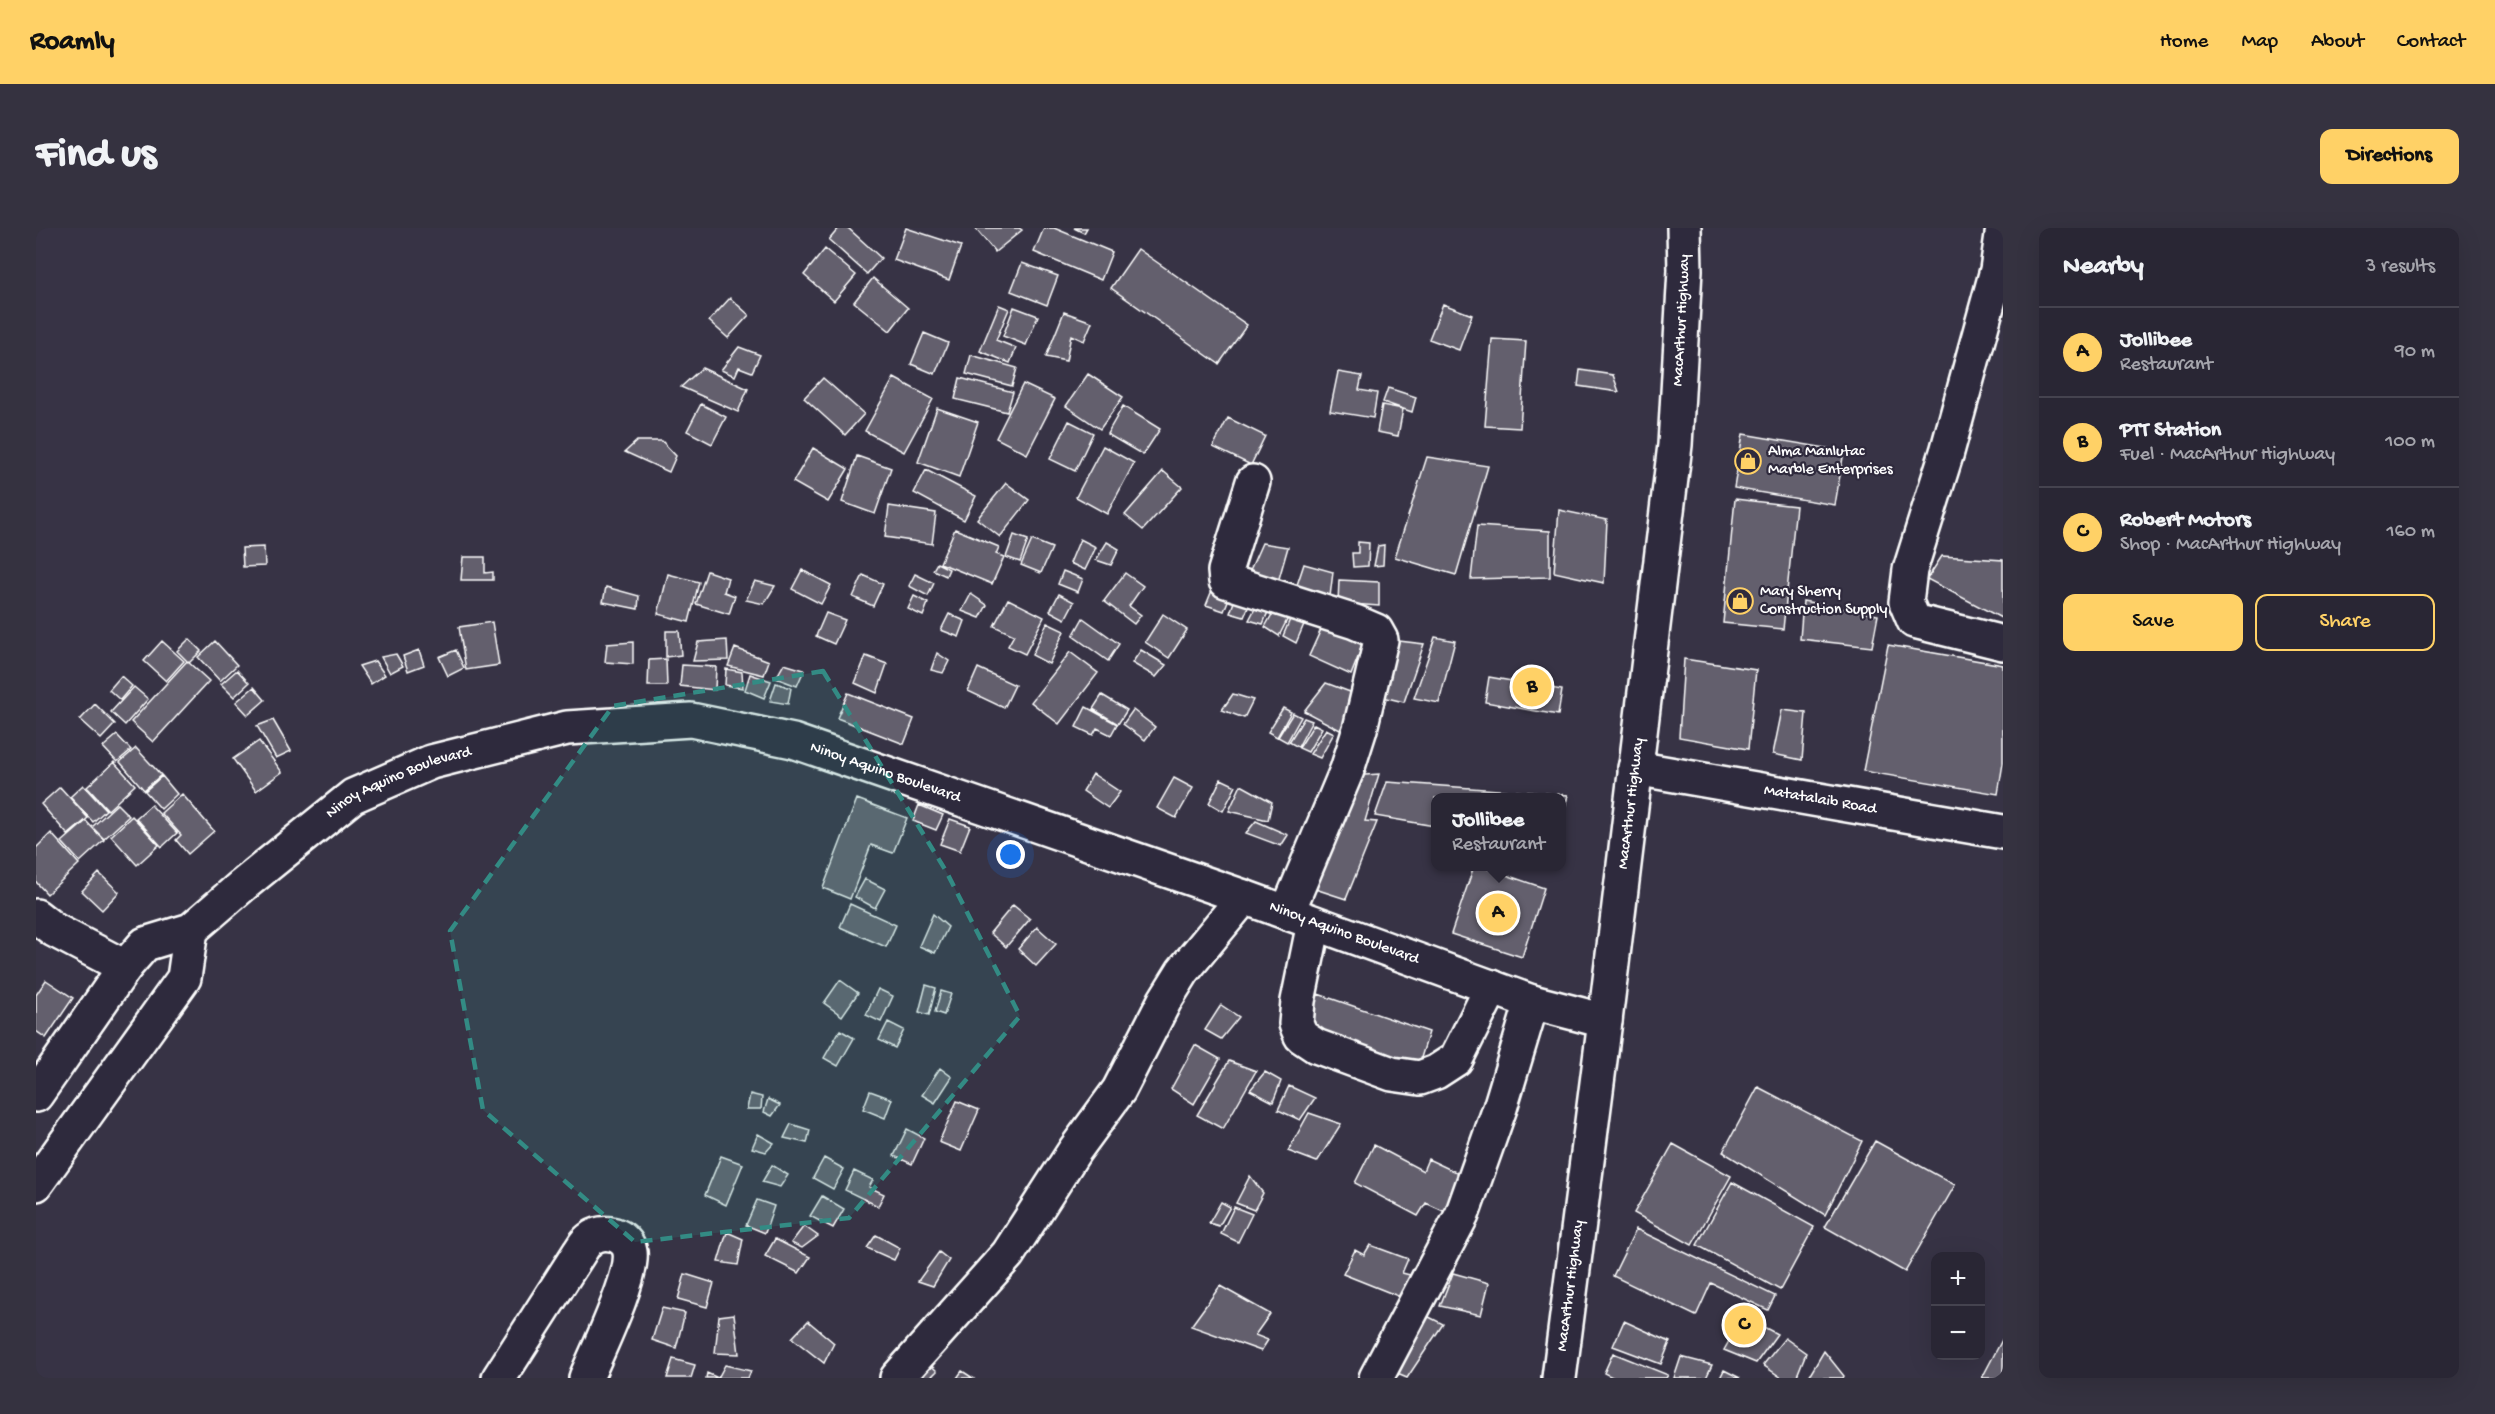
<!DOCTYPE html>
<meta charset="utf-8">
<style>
:root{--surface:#292634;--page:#353240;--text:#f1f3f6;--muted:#a5a5ac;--line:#45434f;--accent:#ffd166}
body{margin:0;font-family:"Gochi Hand",sans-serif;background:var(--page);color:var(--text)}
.controls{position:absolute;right:18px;bottom:18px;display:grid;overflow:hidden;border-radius:12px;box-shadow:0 6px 24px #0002}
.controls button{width:54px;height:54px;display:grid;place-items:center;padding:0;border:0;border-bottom:2px solid var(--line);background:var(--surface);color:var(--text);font:30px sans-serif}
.you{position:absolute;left:975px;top:627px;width:21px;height:21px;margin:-15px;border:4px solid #fff;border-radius:50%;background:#1a73e8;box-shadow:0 0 0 9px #1a73e833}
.badge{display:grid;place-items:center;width:39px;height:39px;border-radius:50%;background:var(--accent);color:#111;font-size:20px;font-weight:700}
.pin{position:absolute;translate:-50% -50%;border:3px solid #fff;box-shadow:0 2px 6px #0006}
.popup{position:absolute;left:1395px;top:565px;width:135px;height:78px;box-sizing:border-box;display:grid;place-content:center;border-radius:12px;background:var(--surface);filter:drop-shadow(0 2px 4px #0005);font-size:20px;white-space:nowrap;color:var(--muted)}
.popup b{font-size:22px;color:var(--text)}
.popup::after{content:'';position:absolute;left:50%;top:100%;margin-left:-12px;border:12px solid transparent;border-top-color:var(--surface)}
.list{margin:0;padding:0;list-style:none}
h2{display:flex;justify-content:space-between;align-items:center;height:78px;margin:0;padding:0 24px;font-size:26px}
h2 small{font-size:20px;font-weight:400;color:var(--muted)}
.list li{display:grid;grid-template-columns:39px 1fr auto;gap:18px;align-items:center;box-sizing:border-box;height:90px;padding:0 24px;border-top:2px solid var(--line)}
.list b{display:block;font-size:22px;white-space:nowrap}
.list p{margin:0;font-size:20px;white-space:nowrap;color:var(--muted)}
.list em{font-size:20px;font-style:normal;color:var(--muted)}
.actions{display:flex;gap:12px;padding:18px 24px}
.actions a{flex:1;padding:14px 0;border:2px solid var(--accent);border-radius:12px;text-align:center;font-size:21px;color:var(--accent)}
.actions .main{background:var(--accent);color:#111}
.map{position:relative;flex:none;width:1967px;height:1150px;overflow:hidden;border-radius:12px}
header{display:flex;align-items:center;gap:36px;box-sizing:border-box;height:84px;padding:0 30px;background:var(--accent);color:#111}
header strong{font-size:28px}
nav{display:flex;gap:33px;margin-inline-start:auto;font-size:21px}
.intro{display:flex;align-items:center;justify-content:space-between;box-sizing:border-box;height:144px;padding:0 36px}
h1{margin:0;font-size:42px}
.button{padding:15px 27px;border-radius:12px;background:var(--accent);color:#111;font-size:21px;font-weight:700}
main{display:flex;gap:36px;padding:0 36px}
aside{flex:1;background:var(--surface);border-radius:12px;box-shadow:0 6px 24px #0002}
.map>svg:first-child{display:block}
.building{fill:#635f6d;stroke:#fff;stroke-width:1.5}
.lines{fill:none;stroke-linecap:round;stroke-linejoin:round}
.minor-casing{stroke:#fff;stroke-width:38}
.major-casing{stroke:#fff;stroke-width:38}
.highway-casing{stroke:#fff;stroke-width:38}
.minor{stroke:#2f2a3d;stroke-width:33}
.major{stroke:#2f2a3d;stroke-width:33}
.highway{stroke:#2f2a3d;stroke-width:33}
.marked{fill:#338b84;fill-opacity:0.2;stroke:#338b84;stroke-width:4.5;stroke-dasharray:12 8;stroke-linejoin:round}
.labels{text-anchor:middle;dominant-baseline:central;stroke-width:4.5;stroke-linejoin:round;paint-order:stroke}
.street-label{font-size:16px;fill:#fff;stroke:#2f2a3d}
.poi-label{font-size:16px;fill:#fff;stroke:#2f2a3d;text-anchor:start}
</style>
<header>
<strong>Roamly</strong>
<nav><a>Home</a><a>Map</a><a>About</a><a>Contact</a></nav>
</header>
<div class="intro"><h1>Find us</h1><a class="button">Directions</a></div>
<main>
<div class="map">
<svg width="1967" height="1150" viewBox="0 0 1967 1150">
<rect width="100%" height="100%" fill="#373345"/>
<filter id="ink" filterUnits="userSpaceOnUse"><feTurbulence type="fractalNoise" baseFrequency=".0167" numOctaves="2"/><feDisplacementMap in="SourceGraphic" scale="12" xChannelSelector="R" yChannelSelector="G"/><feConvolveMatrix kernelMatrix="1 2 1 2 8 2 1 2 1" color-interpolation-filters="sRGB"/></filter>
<g filter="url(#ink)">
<path class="building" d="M803 0H812L845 30 831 46 793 12Z
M870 0 925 18 913 52 858 32Z
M939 0H983L986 2 959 24Z
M1008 0H1018L1076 24 1065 52 998 24Z
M1038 0H1051L1048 5Z
M789 21 820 47 798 73 768 47Z
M1102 21 1211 97 1183 136 1075 60Z
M986 35 1022 48 1011 77 975 63Z
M837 50 872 80 854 103 818 74Z
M694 70 713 87 692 110 673 93Z
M1407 76 1436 87 1423 122 1393 111Z
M963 77 973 81 960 112 980 120 974 135 944 123Z
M978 79 1002 88 990 117 967 108Z
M1028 84 1056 94 1048 113 1035 107 1030 133 1010 129Z
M888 105 912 115 899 146 875 136Z
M1456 111 1490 113 1484 200 1449 198Z
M703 119 724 127 716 144 703 139 699 148 685 142Z
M935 127 981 140 976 158 930 146Z
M666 140 712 161 702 184 645 159Z
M1544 142 1577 147 1583 164 1542 158Z
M1302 144 1326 148 1323 162 1341 165 1337 190 1294 183Z
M1052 146 1087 169 1064 201 1030 178Z
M787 150 828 186 809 207 768 170Z
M858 150 897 171 868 224 829 203Z
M924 150 977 164 971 184 919 171Z
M987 156 1019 171 991 226 960 210Z
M1352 160 1380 169 1376 184 1347 174Z
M665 176 690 189 676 216 651 203Z
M1346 177 1367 181 1362 208 1341 204Z
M1087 178 1124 201 1107 227 1071 206Z
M901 180 942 194 923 249 882 234Z
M1192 190 1229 208 1215 237 1177 219Z
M1033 193 1057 205 1039 243 1014 231Z
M1707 206 1808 223 1799 277 1698 260Z
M601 213H626L640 228 633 244 589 224Z
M1067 218 1098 235 1071 286 1040 269Z
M777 220 812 241 792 274 757 254Z
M821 228 855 240 839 286 806 274Z
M1391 229 1452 238 1420 347 1359 329Z
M890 242 940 268 928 292 878 265Z
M1127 243 1146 259 1107 302 1089 287Z
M970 255 993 272 964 309 941 291Z
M1699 271 1760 278 1747 401 1687 395Z
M853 278 900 285 896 316 849 309Z
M1523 282 1571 292 1568 355 1518 344Z
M1441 298 1514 303V349L1435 351Z
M919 301 963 319 960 326 968 329 956 356 904 335Z
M978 307 992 312 984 334 970 329Z
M1044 311 1060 319 1049 342 1034 335Z
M996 312 1016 320 1005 345 985 337Z
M1071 314 1083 321 1075 337 1060 332Z
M1322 314 1333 315 1332 338 1317 339 1316 325H1322Z
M1226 315 1252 319 1242 354 1214 342Z
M1348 317 1347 337 1338 338 1342 318Z
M228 319 229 338 207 339 206 320Z
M1906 328 1967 332V391L1891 351Z
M427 329H449V345L457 344V352H425Z
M901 335 913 341 910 348 897 342Z
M1268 336 1297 344 1294 368 1260 360Z
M766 342 795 357 785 376 756 361Z
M671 343 692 350 688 364 699 368 693 386 660 376Z
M1027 343 1047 351 1042 364 1022 356Z
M1089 345 1107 358 1093 378 1105 387 1098 396 1068 373Z
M632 346 663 354 653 394 622 386Z
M879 346 898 355 892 368 873 358Z
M827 347 847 356 837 378 817 369Z
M1303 352 1343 354V378L1302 375Z
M719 353 739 358 728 376 710 372Z
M570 359 603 368 602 381 567 374Z
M1177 360 1195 365 1188 383 1170 377Z
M935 366 951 377 944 390 926 383Z
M1023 366 1038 374 1029 391 1014 383Z
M878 368 892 375 887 388 872 381Z
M1200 368 1215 373 1208 389 1194 385Z
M972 371 1008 389 989 426 972 418 978 407 958 398Z
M1223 373 1234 379 1227 396 1213 392Z
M1767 373 1842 387 1836 419 1764 411Z
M1239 381 1253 388 1243 408 1229 399Z
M790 385 809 392 798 416 780 408Z
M913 386 929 393 923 409 905 402Z
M1127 386 1151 402 1133 430 1109 414Z
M1255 389 1269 394 1260 415 1247 408Z
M1047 390 1083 416 1072 433 1037 408Z
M456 394 463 437 430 442 423 399Z
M1011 395 1028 403 1013 436 996 427Z
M1287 397 1330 409 1315 447 1273 428Z
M630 403H643L645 427 630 429Z
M1399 409 1419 413 1403 475 1378 470Z
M153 411 165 423 153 435 141 423Z
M691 412 692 432 657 433 662 414Z
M126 413 148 433 130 453 108 433Z
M179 413 201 437 184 453 162 429Z
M1363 413 1388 416 1368 474 1347 469Z
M597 414V436L569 434 571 416Z
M1852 417 1967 437V535L1962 566 1827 543Z
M699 420 733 433 728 447 692 438Z
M383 422 388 437 372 443 367 428Z
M420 422 428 440 412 448 403 429Z
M1105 422 1130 437 1120 449 1096 435Z
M1034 424 1062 445 1023 496 995 474Z
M901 425 913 433 907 445 895 442Z
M360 426 367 438 354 445 345 429Z
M830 428 851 436 841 465 819 455Z
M630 431 631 458H612L613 432Z
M1648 431 1720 442 1712 521 1643 509Z
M151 433 173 453 117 514 95 494Z
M339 433 349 447 335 456 323 438Z
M748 436 768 442 761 458 740 450Z
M646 437 680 439 679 462 644 458Z
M942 440 979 457 968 480 932 463Z
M690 441 706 444 707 460 689 457Z
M201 442 213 455 198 469 185 456Z
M714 446 735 453 728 470 709 462Z
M85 448 96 458 84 472 73 462Z
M1453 449 1526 462 1522 487 1449 474Z
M740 455 755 460 752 476 734 473Z
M1290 455 1322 467 1304 502 1268 483Z
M98 459 112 471 89 497 75 484Z
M218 459 229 472 212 487 200 474Z
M812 465 878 491 868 516 801 490Z
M1197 466 1217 472 1208 490 1186 482Z
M1066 467 1091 482 1082 496 1057 481Z
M59 476 79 496 65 511 44 492Z
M1050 479 1081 496 1075 507 1061 500 1057 507 1040 499Z
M1247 480 1255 484 1241 509 1232 504Z
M1097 482 1119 499 1109 512 1087 496Z
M1746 482 1770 485 1766 532 1737 526Z
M1257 485 1265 489 1251 514 1242 509Z
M1268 490 1276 493 1262 519 1253 514Z
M237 492 255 523 240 530 221 498Z
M1278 496 1286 500 1272 524 1263 520Z
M1290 501 1298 505 1284 530 1274 526Z
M81 507 95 522 81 534 67 519Z
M223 513 246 544 220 563 197 531Z
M100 520 125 547 108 562 84 534Z
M78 534 99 557 72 582 51 559Z
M1057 546 1084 564 1072 580 1047 563Z
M1343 546 1329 593 1341 594 1310 671 1273 659 1315 548Z
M126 548 141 566 125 581 109 563Z
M1138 550 1157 560 1140 590 1121 580Z
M1185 551 1200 558 1187 583 1173 575Z
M1351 554 1532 567 1525 597V570H1399V598L1339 588Z
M47 557 70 582 57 594 34 569Z
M1205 557 1236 574 1232 592 1193 583Z
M24 559 52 590 32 607 5 576Z
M146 566 178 603 152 626 140 612 145 607 125 585Z
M821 571 871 590 857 625 835 617 814 671 787 660Z
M81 576 93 588 68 611 56 599Z
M115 577 141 605 126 619 100 590Z
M883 577 907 587 900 602 877 593Z
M96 588 123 617 101 637 75 608Z
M914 591 934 598 924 623 904 616Z
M50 593 68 612 44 634 26 614Z
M1220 593 1252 607 1245 618 1210 605Z
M15 605 43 636 11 666 0 654V620Z
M1438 638H1444L1508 660 1486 729 1415 706Z
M63 645 83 664 66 682 46 663Z
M829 651 849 661 839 680 819 669Z
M814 676 860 697 850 719 804 699Z
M977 677 994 691 970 719 954 705Z
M897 686 912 699 899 725 883 718Z
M1001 699 1020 716 1000 738 982 721Z
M10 752 37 770 10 810 0 803V767Z
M804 752 822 765 806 788 788 775Z
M890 757 900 760 893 787 883 784Z
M842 761 857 768 845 794 830 787Z
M905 763 915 766 908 787 899 784Z
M1282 766 1393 804 1380 846 1273 799Z
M1185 777 1203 789 1185 811 1169 802Z
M852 794 868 802 859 820 843 812Z
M804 802 818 810 802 838 788 830Z
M1159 817 1184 831 1158 876 1135 861Z
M1193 833 1220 843 1187 901 1161 887Z
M904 840 916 849 899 875 886 867Z
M1229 844 1245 853 1237 874 1214 862Z
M1253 858 1279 870 1264 892 1242 882Z
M1722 859 1826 913 1789 987 1687 924Z
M834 863 856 871 849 890 827 881Z
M714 866 726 869 725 881H711Z
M732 871 744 877 736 888 728 884Z
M921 873 943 882 925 923 903 914Z
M1273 885 1305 896 1281 934 1252 923Z
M755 896 774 902 771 915 748 910Z
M871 901 888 910 876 936 858 928Z
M722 906 738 915 730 924 716 920Z
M1839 913 1919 957 1869 1044 1789 999Z
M1637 916 1695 948 1656 1017 1598 985Z
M1338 917 1387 943 1392 931 1428 948 1416 987 1390 975 1382 988 1319 955Z
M685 928 707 936 690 977 669 967Z
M788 930 808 941 797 961 777 950Z
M736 937 752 947 744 959 726 954Z
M818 943 837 952 833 959 848 966 842 978 809 962Z
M1214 948 1227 965 1218 982 1200 975Z
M1696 954 1778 999 1744 1062 1661 1017Z
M786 968 808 981 797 1000 774 988Z
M721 972 738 978 729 1005 710 997Z
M1185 974 1194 979 1183 998 1173 995Z
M1198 979 1216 986 1202 1014 1185 1006Z
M768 998 782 1008 766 1020 755 1015Z
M1600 1001 1739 1068 1732 1082 1675 1055 1660 1088 1577 1048Z
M691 1004 707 1011 702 1037 682 1034Z
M840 1007 864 1020 858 1032 831 1020Z
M739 1011 774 1029 763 1045 729 1028Z
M1334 1017 1372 1031 1366 1045 1382 1049 1372 1072 1307 1046 1319 1022 1328 1027Z
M903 1024 913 1032 897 1058 882 1053Z
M1417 1045 1453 1055 1445 1087 1404 1078Z
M649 1046 678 1055 671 1079 642 1071Z
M1184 1058 1234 1086 1219 1107 1232 1112 1225 1123 1155 1098Z
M626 1080 649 1085 640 1120 616 1112Z
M698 1086 703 1126 679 1125 683 1088Z
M1391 1088 1407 1096 1371 1150 1354 1143Z
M1707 1088 1741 1106 1720 1135 1688 1122Z
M772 1093 798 1115 788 1135 756 1110Z
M1588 1093 1634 1114 1625 1136 1577 1118Z
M1749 1110 1770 1125 1760 1150H1746L1727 1137Z
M1967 1110V1150H1946Z
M1788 1123 1808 1148 1807 1150H1772Z
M1577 1125 1632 1147 1630 1150H1578L1568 1145Z
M1645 1129 1676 1137 1670 1150H1638Z
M637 1131 659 1137 655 1150H631Z
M888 1131 901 1143 894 1150H878Z
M689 1137 715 1143 712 1150H670L671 1145 682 1150Z
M1688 1142 1704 1150H1684Z
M926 1143 937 1150H921Z"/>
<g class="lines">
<g class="minor-casing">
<path id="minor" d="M1967 0 1961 42 1911 224 1874 342 1870 374 1878 393 1967 415
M1217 254 1189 343 1190 353 1319 394 1340 403 1345 412 1324 501 1311 542 1251 685
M0 688 18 702 89 739
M1278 695 1262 773 1260 796 1265 808 1280 818 1356 846 1384 850 1400 844 1420 831 1456 759
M463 1150 543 1025C546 1021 549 1014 554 1011 567 1000 591 1006 594 1024 598 1048 561 1124 550 1150
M861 1150 972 1026 1039 922 1083 862 1129 772 1147 743 1208 669
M1340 1150 1426 987 1464 880 1496 774"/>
</g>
<g class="major-casing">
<g id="major">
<path id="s1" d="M1599 540 1967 604"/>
<path id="s2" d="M0 867 89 739 109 716 155 702 207 657 317 568 395 534 531 500 655 492 757 513 1208 669 1496 774 1569 793"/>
<path d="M0 956 148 750 155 702"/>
</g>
</g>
<g class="highway-casing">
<g id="highway">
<path id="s3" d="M1523 1150 1569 793 1639 217 1649 42 1648 0"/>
</g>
</g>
<use href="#minor" class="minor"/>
<use href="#major" class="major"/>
<use href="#highway" class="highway"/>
</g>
</g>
<path class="marked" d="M787 443 910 643 984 788 813 990 599 1014 447 882 414 703 577 478Z"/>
<defs>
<g id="shop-ring" transform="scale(1.35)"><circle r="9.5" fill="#2f2a3d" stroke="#ffd166" stroke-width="1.5"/><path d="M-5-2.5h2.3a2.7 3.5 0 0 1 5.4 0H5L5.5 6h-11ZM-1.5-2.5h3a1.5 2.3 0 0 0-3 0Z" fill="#ffd166"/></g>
</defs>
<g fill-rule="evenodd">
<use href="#shop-ring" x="1712" y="233"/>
<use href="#shop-ring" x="1704" y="373"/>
</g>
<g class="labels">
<g class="street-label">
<text stroke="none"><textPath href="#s3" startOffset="1065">MacArthur Highway</textPath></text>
<text stroke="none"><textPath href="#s2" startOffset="996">Ninoy Aquino Boulevard</textPath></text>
<text stroke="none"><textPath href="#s2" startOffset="492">Ninoy Aquino Boulevard</textPath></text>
<text stroke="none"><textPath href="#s1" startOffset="188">Matatalaib Road</textPath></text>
<text stroke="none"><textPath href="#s3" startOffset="579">MacArthur Highway</textPath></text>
<text stroke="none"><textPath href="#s2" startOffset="1482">Ninoy Aquino Boulevard</textPath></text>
<text stroke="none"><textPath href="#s3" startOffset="93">MacArthur Highway</textPath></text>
</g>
<g class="poi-label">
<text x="1732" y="224">Alma Manlutac<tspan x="1732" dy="18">Marble Enterprises</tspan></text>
<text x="1724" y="364">Mary Sherry<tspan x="1724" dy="18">Construction Supply</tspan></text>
</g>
</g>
</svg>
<div class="controls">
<button>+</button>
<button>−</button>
</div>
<div class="you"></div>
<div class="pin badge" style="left:1462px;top:685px">A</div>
<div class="popup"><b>Jollibee</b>Restaurant</div>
<div class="pin badge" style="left:1496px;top:459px">B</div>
<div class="pin badge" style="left:1708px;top:1097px">C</div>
</div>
<aside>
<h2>Nearby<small>3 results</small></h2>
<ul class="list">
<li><span class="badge">A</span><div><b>Jollibee</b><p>Restaurant</p></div><em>90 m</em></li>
<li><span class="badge">B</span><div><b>PTT Station</b><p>Fuel · MacArthur Highway</p></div><em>100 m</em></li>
<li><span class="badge">C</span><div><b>Robert Motors</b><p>Shop · MacArthur Highway</p></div><em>160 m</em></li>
</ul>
<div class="actions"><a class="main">Save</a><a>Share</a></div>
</aside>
</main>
